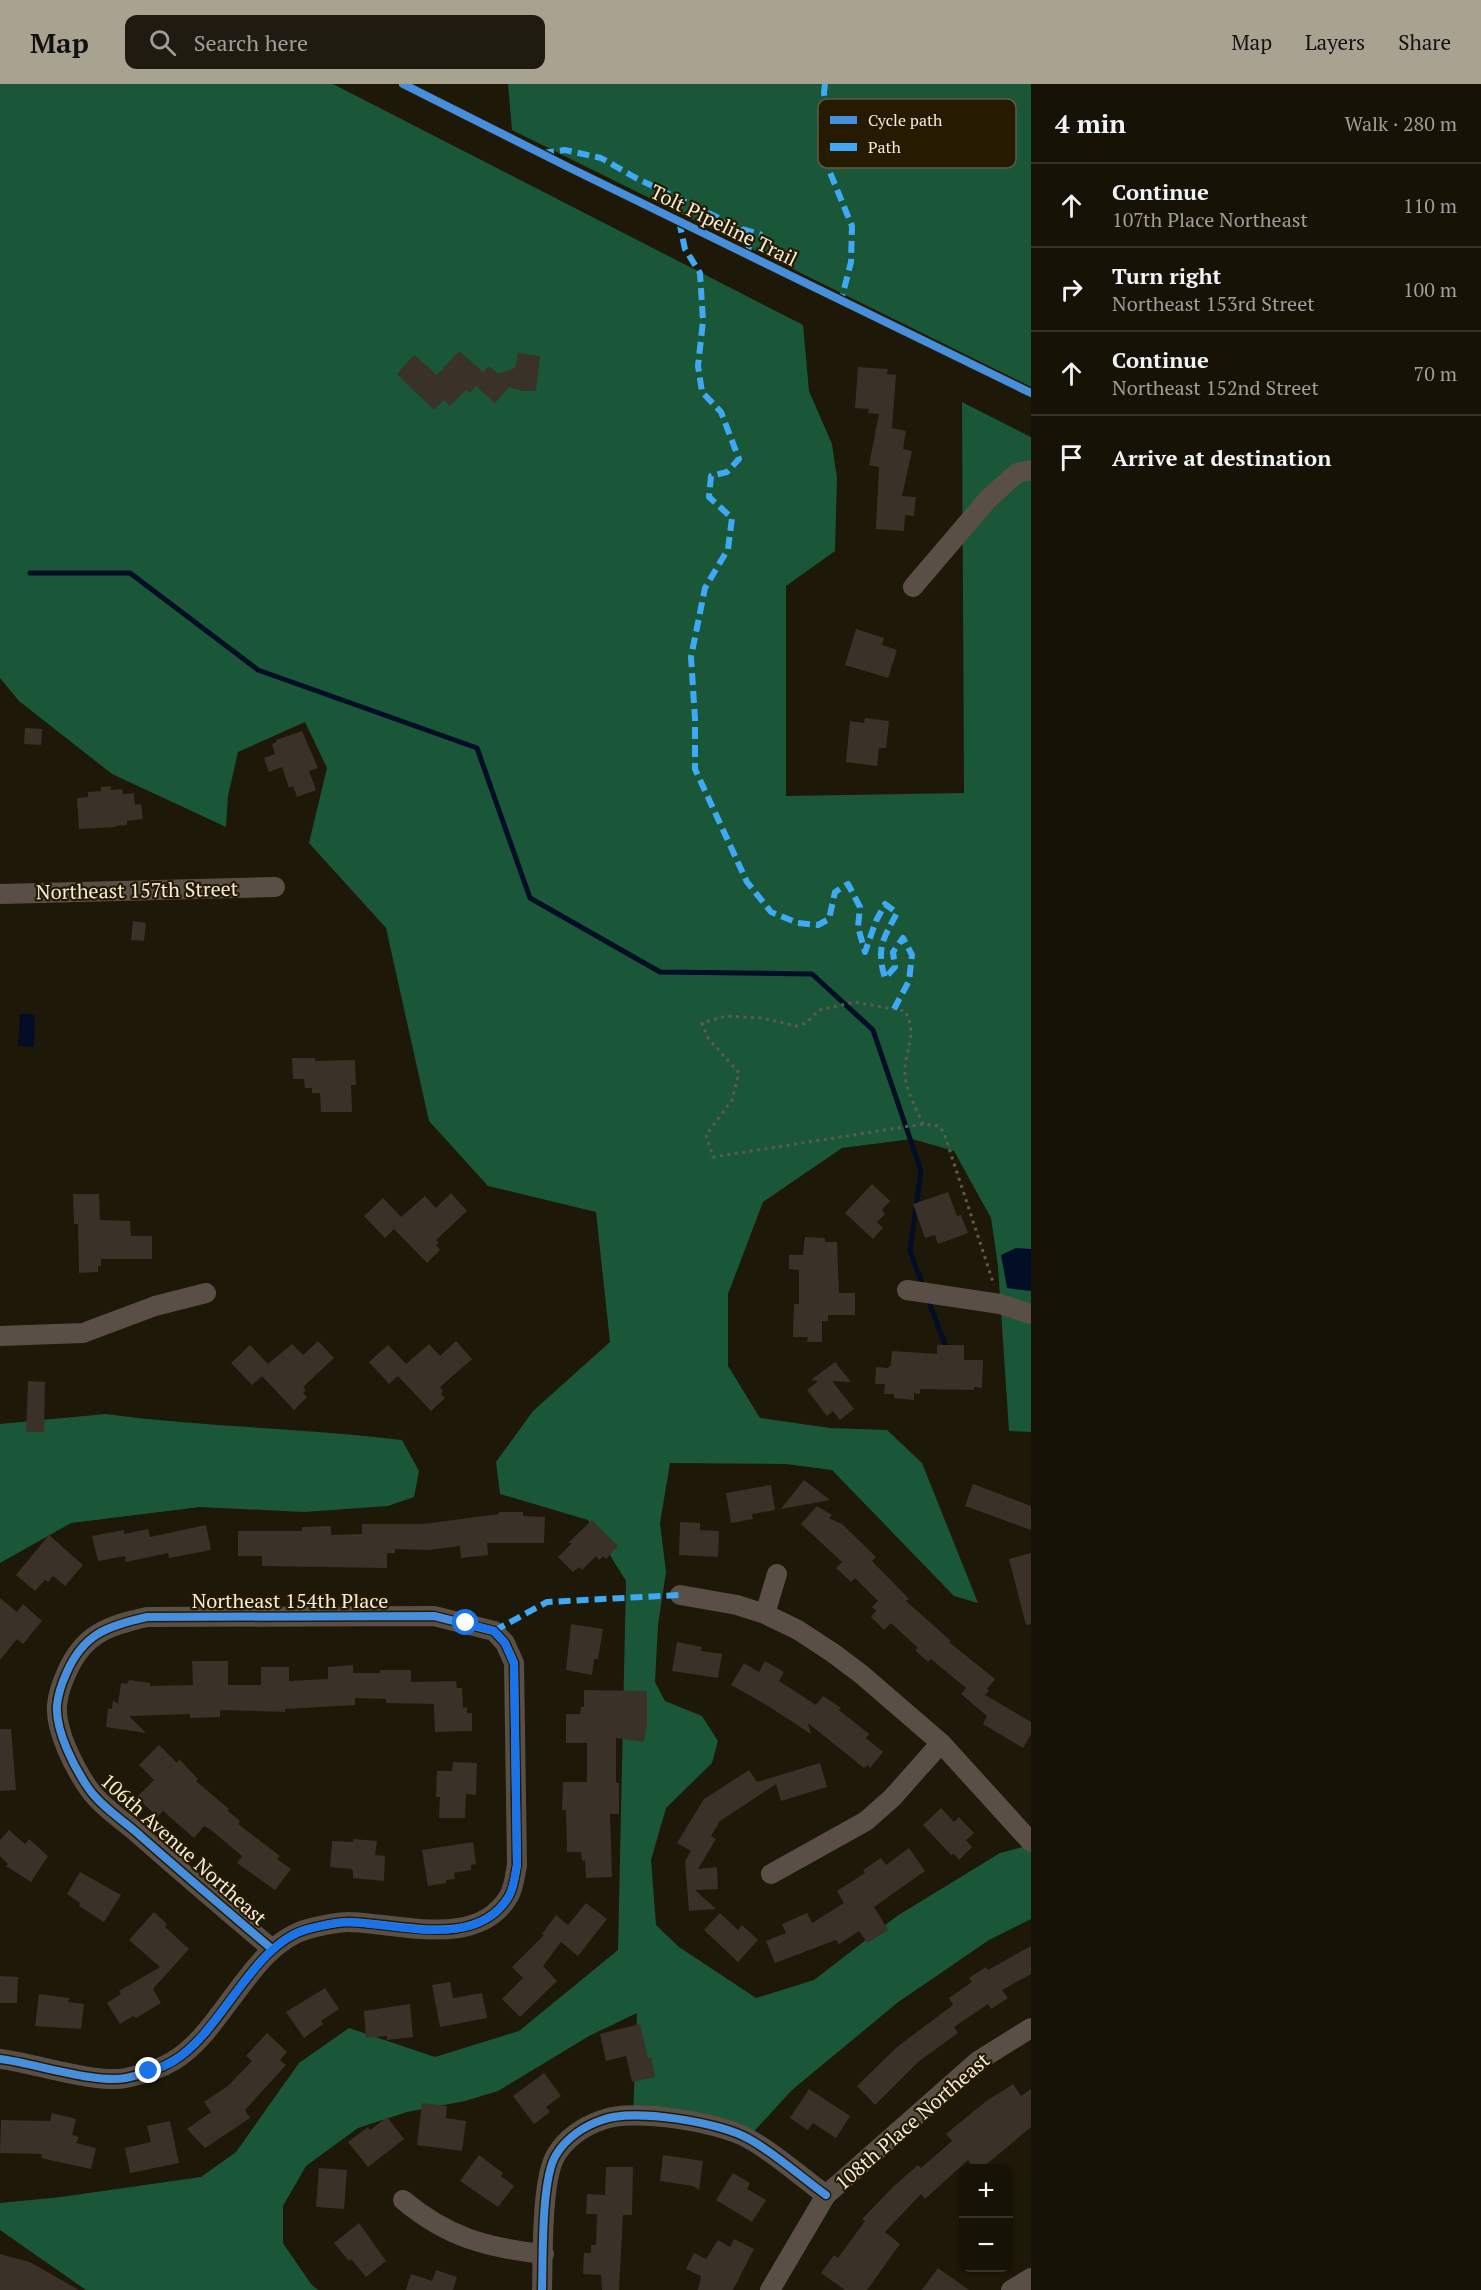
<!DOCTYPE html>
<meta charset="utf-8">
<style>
:root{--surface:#161206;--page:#1f1b10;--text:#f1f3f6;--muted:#9e9e9b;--line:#353228;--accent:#a8a291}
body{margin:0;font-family:"PT Serif",serif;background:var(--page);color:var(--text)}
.controls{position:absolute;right:18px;bottom:18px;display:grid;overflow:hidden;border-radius:12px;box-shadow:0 2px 4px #0004}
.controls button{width:54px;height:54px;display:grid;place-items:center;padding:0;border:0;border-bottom:2px solid var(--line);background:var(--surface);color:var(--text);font:30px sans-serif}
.stop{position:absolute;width:18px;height:18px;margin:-14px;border:4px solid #1a73e8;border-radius:50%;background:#fff}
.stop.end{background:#1a73e8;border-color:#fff;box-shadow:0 2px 6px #0008}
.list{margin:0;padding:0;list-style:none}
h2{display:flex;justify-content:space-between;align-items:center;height:78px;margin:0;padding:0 24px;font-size:26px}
h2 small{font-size:20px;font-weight:400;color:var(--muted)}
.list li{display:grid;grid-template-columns:39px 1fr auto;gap:18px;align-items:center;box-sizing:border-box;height:84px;padding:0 24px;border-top:2px solid var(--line)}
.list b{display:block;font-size:22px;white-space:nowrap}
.list p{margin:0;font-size:20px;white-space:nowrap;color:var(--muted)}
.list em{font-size:20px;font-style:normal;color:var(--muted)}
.icon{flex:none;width:33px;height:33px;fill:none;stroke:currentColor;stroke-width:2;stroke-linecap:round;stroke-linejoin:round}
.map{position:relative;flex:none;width:1031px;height:2206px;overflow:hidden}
header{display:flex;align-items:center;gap:36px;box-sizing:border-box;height:84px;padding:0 30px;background:var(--accent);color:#111}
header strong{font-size:28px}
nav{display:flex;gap:33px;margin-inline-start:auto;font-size:21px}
.search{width:420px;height:54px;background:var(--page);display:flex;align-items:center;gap:15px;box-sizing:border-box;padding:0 21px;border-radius:12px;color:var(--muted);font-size:22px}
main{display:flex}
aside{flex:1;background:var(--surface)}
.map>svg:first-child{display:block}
.forest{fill:#1a5638}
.water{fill:#030d26}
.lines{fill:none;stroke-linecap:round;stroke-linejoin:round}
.stream{stroke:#030d26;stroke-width:5}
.building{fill:#3a3129}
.path{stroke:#60594f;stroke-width:3;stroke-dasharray:3 4.5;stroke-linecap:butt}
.minor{stroke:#5a4f47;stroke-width:20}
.quiet{stroke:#3fa9f5;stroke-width:6;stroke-dasharray:12 6;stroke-linecap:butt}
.cycleway-casing{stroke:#261b00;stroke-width:11}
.cycleway{stroke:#468fdf;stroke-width:8}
.route{stroke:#1a73e8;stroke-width:8}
.labels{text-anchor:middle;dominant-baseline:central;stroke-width:4.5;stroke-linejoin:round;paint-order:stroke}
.street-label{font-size:20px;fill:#f3ecdb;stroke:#261b00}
.key{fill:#261b00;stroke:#645a42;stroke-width:1.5}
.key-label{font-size:16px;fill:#f3ecdb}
</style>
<header>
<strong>Map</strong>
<div class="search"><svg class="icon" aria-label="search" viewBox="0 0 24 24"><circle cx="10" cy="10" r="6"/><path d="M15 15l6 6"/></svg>Search here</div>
<nav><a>Map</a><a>Layers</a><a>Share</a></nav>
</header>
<main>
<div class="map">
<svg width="1031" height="2206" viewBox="0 0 1031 2206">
<rect width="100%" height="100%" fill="#1e1808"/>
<path class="forest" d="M0 0H333L803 241 809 307 832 360 837 394 835 467 786 502V712L964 709 962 318 1031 353V1348L1009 1347 998 1182 991 1134 954 1067 912 1055 842 1064 763 1118 728 1210V1282L760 1334 830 1344 887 1346 922 1379 978 1519 954 1512 832 1386 786 1380 670 1379 660 1439 666 1488 658 1541 655 1598 665 1617 702 1632 718 1657 712 1679 666 1724 651 1776 656 1841 679 1863 756 1914 814 1896 897 1832 1000 1769 1031 1761V1835L989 1856 897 1919 792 2006 748 2054 633 2032 637 1929 589 1952 498 2007 465 2017 407 2028 358 2044 306 2082 283 2122V2159L311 2200 318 2206H86L0 2146V2119L61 2113 201 2093 236 2068 299 1979 349 1944 435 1973 519 1947 618 1866 626 1497 588 1436 500 1410 496 1378 533 1327 610 1258 596 1128 488 1102 429 1037 386 844 309 759 327 684 305 638 238 668 228 712 226 743 112 690 19 617 0 594Z
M508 0H1031V303L512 46Z
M105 1330C204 1343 303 1344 402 1356L419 1387 414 1413 388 1422 304 1428 200 1423 71 1439 0 1479V1340Z"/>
<path class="water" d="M20 930H35L34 963 18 962Z
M1016 1164 1031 1165V1207L1007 1204 1001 1171Z"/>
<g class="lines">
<path class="stream" d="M30 489H130L258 586 477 664 530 814 660 888 812 890 873 946 921 1087 910 1167 924 1204
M927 1213 945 1260"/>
</g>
<path class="building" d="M459 267 483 288 489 282 498 290 515 284 518 269 540 272 536 307H523L509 303 495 319 476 302 470 309 466 306 450 322 444 316 434 326 397 290 414 271 437 291Z
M858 283 888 285 887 290 896 291 892 344 906 347 903 365 912 367 902 412 916 413 914 432 905 431 904 447 876 445 879 383 869 381 879 330 868 329 869 325 855 324Z
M856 545 884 554 882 561 897 566 888 594 845 581Z
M865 634 889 637 886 664H879L877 682 846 678 850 637 864 639Z
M25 644 42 645 41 661 24 660Z
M302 647 318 684 309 687 316 706 297 713 293 702 289 704 282 683 269 688 264 674 275 670 272 660 277 658 276 656Z
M111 702V706L122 705 123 710 134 709 135 721 141 720 143 735 127 737V741L115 742 116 743 79 745 77 714 88 713V708L101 707V703Z
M133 837 146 839 144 857 131 856Z
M292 974H315V977L355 976 356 1001H351L352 1028H321L320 1009H312V1004H305L304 995H293Z
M872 1100 890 1117 882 1126 885 1130 877 1138 883 1144 873 1155 845 1129Z
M948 1108 957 1132 961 1131 968 1149 938 1160 935 1151 925 1154 913 1120Z
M451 1109 467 1127 436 1156 439 1159 436 1161 440 1166 427 1179 394 1145 385 1154 364 1132 383 1114 401 1133 425 1112 436 1124Z
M73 1110H99L100 1136 130 1137 131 1152H152V1175H101V1182H98V1188L79 1189 78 1140H74Z
M805 1153 825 1154V1158H837L839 1209H855V1231H828V1237H822V1258H807L808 1253H793L794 1220H799V1186L789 1185V1171H803Z
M318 1257 334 1274 303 1303 306 1306 303 1309 307 1313 294 1326 262 1292 252 1301 231 1279 250 1261 268 1280 292 1260 303 1271Z
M456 1257 472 1275 440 1303 443 1307 441 1310 445 1314 431 1327 398 1292 389 1300 369 1278 388 1261 406 1280 429 1260 440 1272Z
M937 1261H964V1276H983L982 1304 974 1303V1306L920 1305V1310L914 1309V1316L894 1314V1310H884L885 1300H875L876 1283 888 1284 891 1281 892 1267 937 1270Z
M835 1278 851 1298 832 1297 854 1325 840 1336 833 1327 827 1332 807 1306 818 1297 811 1296Z
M28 1297 45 1298 44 1348H26Z
M804 1396 830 1416 781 1425Z
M973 1400 1031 1422V1446L965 1422Z
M771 1401 775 1426 752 1430 753 1435 731 1439 726 1409Z
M817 1422 832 1431 829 1434 842 1440 876 1473 872 1477 909 1515 906 1517 951 1557 949 1558 995 1595 987 1605 989 1607 985 1611 1031 1638V1650L1023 1664 983 1640 987 1632 961 1610 966 1604 931 1575 928 1578 916 1567 917 1563 891 1539 884 1546 871 1533 876 1527 872 1523 878 1517 855 1494 851 1498 836 1484 842 1478 801 1440Z
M499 1428H523V1432L545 1433 544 1459H487L488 1471 461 1474 460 1462 428 1466 395 1465V1469H387V1484L262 1482V1472H238V1447H302V1443L331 1442V1451L362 1450V1440H423L499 1430Z
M592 1436 618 1462 606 1475 603 1472 599 1476 596 1472 582 1486 579 1483 573 1488 558 1473 572 1459H568Z
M680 1438 700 1439V1446L719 1447 718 1473 679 1471Z
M206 1441 211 1466 169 1474 168 1469 126 1478 125 1472 98 1477 92 1452 124 1446V1450L148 1445 150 1453Z
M49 1451 83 1481 65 1502 53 1492 48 1498 45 1496 35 1507 16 1491Z
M1031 1469V1540L1026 1541 1009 1475Z
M0 1514 17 1528 23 1520 42 1537 23 1560 17 1555 0 1576Z
M571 1540 603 1545 598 1575H594L592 1591 566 1586Z
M677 1558 702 1563 701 1567 722 1570 718 1594 672 1587Z
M192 1577H228V1601H261V1583H289V1597L328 1595V1583L353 1581V1589H380V1586H411V1598L456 1597 457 1604H462L463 1624 467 1623V1629H472V1647L435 1648 434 1620 386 1619V1615L355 1614V1621L285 1625V1628L220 1626V1633L190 1634V1630L129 1632 146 1649 106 1643 108 1624 112 1625 113 1616 118 1620 121 1599 127 1600 129 1596 150 1599V1602L193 1601Z
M765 1577 784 1588 779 1597 816 1621 823 1612 841 1624 839 1626 869 1650 866 1654 883 1668 870 1684 868 1681 864 1684 808 1639 811 1650 765 1620 731 1601 744 1579 759 1588Z
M584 1606 647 1607V1639L644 1658 616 1654V1699H619V1730H610L612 1793 586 1794 585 1776 582 1777 581 1768H567L566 1726H562L563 1698H587V1659H566V1630H580L581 1623H584Z
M0 1645H11L16 1706 0 1707Z
M159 1661 177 1679 179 1675 198 1695 196 1697 229 1725 227 1726 240 1737 238 1740 280 1772 277 1775 291 1785 275 1806 237 1779 242 1772 211 1746 204 1742 194 1754 163 1727 157 1733 137 1713 154 1696 139 1681Z
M453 1678 477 1679 476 1711 466 1710 465 1734H439L440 1713H436L437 1687H452Z
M820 1679 827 1703 781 1717 776 1700 720 1737 711 1752 716 1755 698 1785 717 1783 718 1805 695 1806 716 1825 689 1827 685 1777 691 1767 677 1759 704 1715 749 1686 757 1698Z
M941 1724 954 1738 959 1733 974 1749 966 1756 972 1763 959 1776 953 1769 952 1772 923 1741Z
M9 1746 25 1760 29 1755 48 1772 31 1798 6 1782 8 1780 0 1772V1756Z
M353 1755 377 1757 375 1771 385 1772 384 1797 353 1794V1787L351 1785 330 1783 332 1757 353 1758Z
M473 1758 476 1780 471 1781V1786L454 1789 455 1795 446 1796V1799L428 1802 422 1766Z
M909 1764 925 1787 874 1823 888 1846 867 1859 859 1847 839 1860 836 1856 775 1879 766 1857 786 1849 782 1840 807 1829 812 1839 844 1819 837 1807 865 1789 863 1786 881 1774 886 1781Z
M80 1788 121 1811 104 1838 79 1822 80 1819 67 1810Z
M586 1819 607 1835 578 1872 561 1858 543 1882 557 1897 520 1933 502 1915 523 1894 512 1883 544 1851 542 1850 556 1831 568 1841Z
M154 1828 167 1840 165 1843 189 1865 153 1905 161 1919 136 1934 133 1932 120 1940 107 1919 121 1910 119 1907 160 1883 129 1856Z
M720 1829 738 1846 742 1841 758 1856 738 1878 704 1846Z
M1031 1862V1890L1002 1906 1008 1914 991 1925 988 1920 954 1943 958 1949 918 1978 875 2021 857 2002 897 1963 953 1921 949 1914 972 1898 969 1894 986 1883 988 1886Z
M0 1892 18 1893 17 1919H0Z
M450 1898 453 1914 482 1909 487 1934 440 1943 432 1901Z
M325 1904 339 1925 321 1937 323 1940 304 1954 286 1928Z
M39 1910 69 1914 68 1918 84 1920 81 1945 35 1942Z
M410 1920 413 1953 387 1956V1952L366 1954 364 1927Z
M640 1940 648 1974 651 1973 655 1993 632 1998 626 1972 606 1977 600 1950Z
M267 1949 287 1968 280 1976 286 1981 245 2026 250 2034 205 2064 187 2045 211 2028 204 2018 228 2002 252 1977 246 1972Z
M544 1989 561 2012 546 2023 550 2028 534 2040 513 2012Z
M1013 2000 1021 2012 1031 2005V2043L981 2085H974L968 2076 925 2115 921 2110 885 2148 900 2160 867 2206H845L821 2189 834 2171 838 2174 865 2137 862 2135 894 2102 918 2081 921 2084 952 2057 946 2050 985 2018Z
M809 2005 850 2032 836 2054 813 2039 808 2046 790 2034Z
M422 2019 447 2022 446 2034 466 2037 462 2067 417 2061Z
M52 2029 76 2035 72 2051 79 2053 76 2059 96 2064 91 2085 41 2074 42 2070 0 2069 1 2036 50 2037Z
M387 2033 404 2055 368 2083 348 2058 368 2043 370 2046Z
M170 2037 179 2079 130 2089 125 2064 151 2058 147 2042Z
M479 2071 503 2089 501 2092 514 2102 498 2123 460 2097Z
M663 2071 703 2077 699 2106 693 2102 660 2097Z
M606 2083H633L632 2131H623L619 2206H602L601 2191 583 2190 584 2169H591V2161H596L597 2130H586L587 2110 605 2111Z
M319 2084 347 2086 344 2125 316 2123Z
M733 2089 750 2099 747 2105 766 2116 752 2138 716 2116Z
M359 2139 386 2177 366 2193 351 2175 349 2177 334 2159Z
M734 2155 754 2165 733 2206H698L701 2192 686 2185 694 2169 706 2175 718 2156 730 2163Z
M0 2170 30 2178 79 2206H0Z
M938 2184 969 2206H922Z
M436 2186 457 2193 453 2206H406L411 2190 432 2197Z"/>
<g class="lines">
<path class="path" d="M923 1040C917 1027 906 1005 905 992 903 968 919 952 905 927L855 918 819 926 806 939 797 942 761 934 726 932 702 939 708 954 739 989 732 1016 706 1051 713 1073 923 1040 939 1042 944 1049 994 1201"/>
<path class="minor" d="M913 503 988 415 1017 389 1031 386
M0 810 275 803
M907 1206 1000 1220 1031 1230
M0 1252 83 1249 155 1222 206 1209
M680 1511 737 1521 765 1530 798 1546 833 1569 861 1590 941 1659 1031 1758
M765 1530 777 1490
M771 1790 866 1737 892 1714 941 1659
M0 1975C34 1979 95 2000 126 1994 140 1991 160 1985 173 1977 223 1948 251 1860 308 1845 320 1842 336 1838 348 1838 399 1839 477 1866 509 1812 514 1803 515 1791 517 1781L514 1579 505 1559 494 1547 434 1532 147 1533C107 1542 83 1550 66 1590 62 1599 58 1611 57 1621 55 1647 75 1685 89 1705 101 1722 121 1735 136 1748 181 1788 226 1826 272 1865
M403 2116C447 2153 487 2164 544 2170
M542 2206C543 2175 541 2095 556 2071 566 2054 584 2042 602 2036 633 2024 720 2038 749 2055 775 2069 802 2094 826 2111
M770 2206 826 2111 978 1977 1031 1944
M1011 2206 1031 2194"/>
<path class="quiet" d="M825 0 824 9 831 68 829 86 852 142 851 178 841 217
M542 69 565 66 601 74 636 94 739 144 750 155 748 168
M679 137 685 165 700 189 703 237 698 282 702 308 721 328 739 375 727 388 711 392 709 413 732 434 728 465 705 504 691 573 695 635V685L747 798 771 828 798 839 818 841 829 835 835 808 848 800 860 823 858 843 865 868 876 837 885 820 897 829C883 855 876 864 885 894L895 883 893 868 903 854 912 871 909 897 894 925
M742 145 762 151
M494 1547 547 1518 680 1511"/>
<g class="cycleway-casing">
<path id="cycleway" d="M403 0 570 84 1031 309
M0 1975C34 1979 95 2000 126 1994 140 1991 160 1985 173 1977 223 1948 251 1860 308 1845 320 1842 336 1838 348 1838 399 1839 477 1866 509 1812 514 1803 515 1791 517 1781L514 1579 505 1559 494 1547 434 1532 147 1533C107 1542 83 1550 66 1590 62 1599 58 1611 57 1621 55 1647 75 1685 89 1705 101 1722 121 1735 136 1748 181 1788 226 1826 272 1865
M542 2206C543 2175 541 2095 556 2071 566 2054 584 2042 602 2036 633 2024 720 2038 749 2055 775 2069 802 2094 826 2111"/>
</g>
<use href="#cycleway" class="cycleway"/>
</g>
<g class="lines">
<path class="route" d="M149 1987C157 1984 167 1982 174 1977 222 1946 255 1858 308 1845 320 1842 336 1838 348 1838 399 1840 477 1866 509 1812 514 1803 515 1791 517 1781L514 1580 505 1559 494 1547 466 1539"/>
</g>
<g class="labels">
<g class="street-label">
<text transform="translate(724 141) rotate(26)">Tolt Pipeline Trail</text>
<text transform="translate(137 806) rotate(-1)">Northeast 157th Street</text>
<text x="290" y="1516">Northeast 154th Place</text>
<text transform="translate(184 1765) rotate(42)">106th Avenue Northeast</text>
<text transform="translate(912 2037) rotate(-41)">108th Place Northeast</text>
</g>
</g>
<rect x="818" y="15" width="198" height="69" rx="9" class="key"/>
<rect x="830" y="32" width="27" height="8" fill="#468fdf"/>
<rect x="830" y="59" width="27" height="8" fill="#3fa9f5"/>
<g class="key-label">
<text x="868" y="42">Cycle path</text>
<text x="868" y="69">Path</text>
</g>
</svg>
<div class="controls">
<button>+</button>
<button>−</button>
</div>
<div class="stop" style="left:466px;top:1539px"></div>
<div class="stop end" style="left:149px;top:1987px"></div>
</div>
<aside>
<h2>4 min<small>Walk · 280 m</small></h2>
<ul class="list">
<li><svg class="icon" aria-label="ahead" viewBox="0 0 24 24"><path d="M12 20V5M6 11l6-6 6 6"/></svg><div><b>Continue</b><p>107th Place Northeast</p></div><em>110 m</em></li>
<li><svg class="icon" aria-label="right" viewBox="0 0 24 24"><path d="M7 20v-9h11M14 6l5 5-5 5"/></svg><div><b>Turn right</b><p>Northeast 153rd Street</p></div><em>100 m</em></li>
<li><svg class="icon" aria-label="ahead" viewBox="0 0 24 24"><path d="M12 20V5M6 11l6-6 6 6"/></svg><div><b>Continue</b><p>Northeast 152nd Street</p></div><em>70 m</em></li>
<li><svg class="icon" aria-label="arrive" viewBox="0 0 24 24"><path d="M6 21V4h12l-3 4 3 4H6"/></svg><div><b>Arrive at destination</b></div></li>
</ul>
</aside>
</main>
